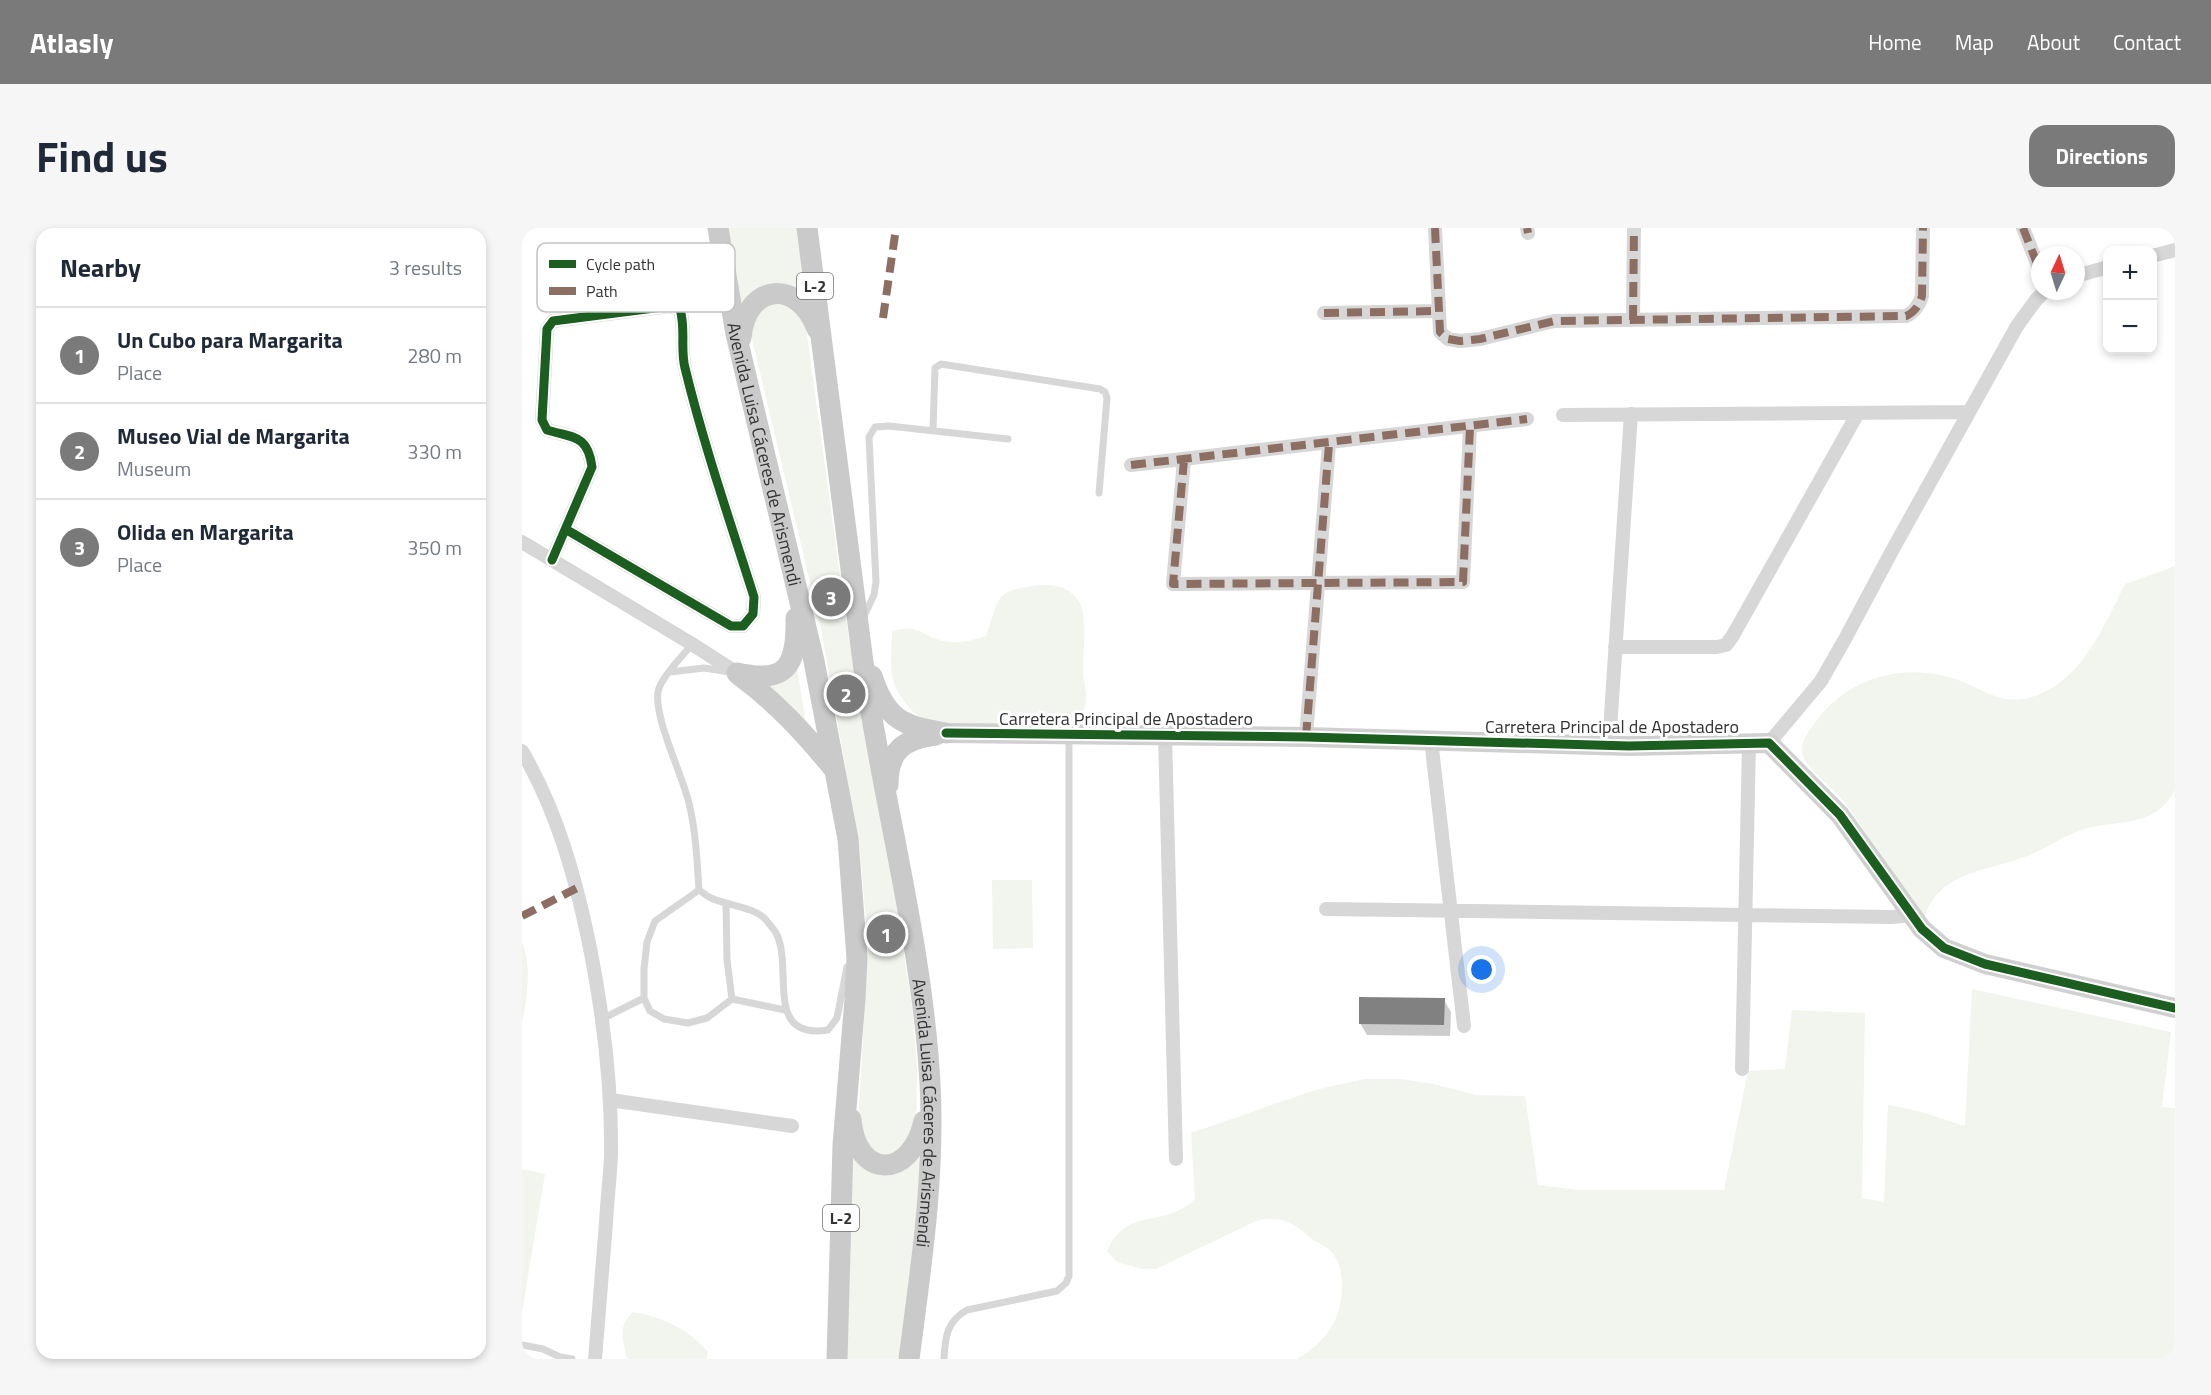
<!DOCTYPE html>
<meta charset="utf-8">
<style>
:root{--surface:#fff;--page:#f6f6f7;--text:#1f2937;--muted:#747a83;--line:#e0e1e3;--accent:#7a7a7a}
body{margin:0;font-family:"Titillium Web",sans-serif;background:var(--page);color:var(--text)}
.controls{position:absolute;right:18px;top:18px;display:grid;overflow:hidden;border-radius:12px;box-shadow:0 3px 9px #0003}
.controls button{width:54px;height:54px;display:grid;place-items:center;padding:0;border:0;border-bottom:2px solid var(--line);background:var(--surface);color:var(--text);font:30px sans-serif}
.compass{position:absolute;left:1509px;top:18px;width:54px;height:54px;border-radius:50%;background:var(--surface);box-shadow:0 3px 9px #0003;rotate:4deg}
.you{position:absolute;left:960px;top:742px;width:21px;height:21px;margin:-15px;border:4px solid #fff;border-radius:50%;background:#1a73e8;box-shadow:0 0 0 9px #1a73e833}
.badge{display:grid;place-items:center;width:39px;height:39px;border-radius:50%;background:var(--accent);color:#fff;font-size:20px;font-weight:700}
.pin{position:absolute;translate:-50% -50%;border:3px solid #fff;box-shadow:0 2px 6px #0006}
.list{margin:0;padding:0;list-style:none}
h2{display:flex;justify-content:space-between;align-items:center;height:78px;margin:0;padding:0 24px;font-size:26px}
h2 small{font-size:20px;font-weight:400;color:var(--muted)}
.list li{display:grid;grid-template-columns:39px 1fr auto;gap:18px;align-items:center;box-sizing:border-box;height:96px;padding:0 24px;border-top:2px solid var(--line)}
.list b{display:block;font-size:22px;white-space:nowrap}
.list p{margin:0;font-size:20px;white-space:nowrap;color:var(--muted)}
.list em{font-size:20px;font-style:normal;color:var(--muted)}
.map{position:relative;flex:none;width:1653px;height:1131px;overflow:hidden;border-radius:18px}
header{display:flex;align-items:center;gap:36px;box-sizing:border-box;height:84px;padding:0 30px;background:var(--accent);color:#fff}
header strong{font-size:28px}
nav{display:flex;gap:33px;margin-inline-start:auto;font-size:21px}
.intro{display:flex;align-items:center;justify-content:space-between;box-sizing:border-box;height:144px;padding:0 36px}
h1{margin:0;font-size:42px}
.button{padding:15px 27px;border-radius:18px;background:var(--accent);color:#fff;font-size:21px;font-weight:700}
main{display:flex;gap:36px;padding:0 36px}
aside{flex:1;background:var(--surface);border-radius:18px;box-shadow:0 3px 9px #0003}
.map>svg:first-child{display:block}
.green{fill:#f1f5ed}
.shadow{fill:#0003}
.building{fill:#818181}
.lines{fill:none;stroke-linecap:round;stroke-linejoin:round}
.lane{stroke:#d7d7d7;stroke-width:7}
.street{stroke:#d7d7d7;stroke-width:14}
.secondary{stroke:#d0d0d0;stroke-width:20}
.primary{stroke:#cacaca;stroke-width:21}
.quiet{stroke:#8d6e63;stroke-width:8;stroke-dasharray:15 8;stroke-linecap:butt}
.cycleway-casing{stroke:#fff;stroke-width:13}
.cycleway{stroke:#1b5e20;stroke-width:9}
.labels{text-anchor:middle;dominant-baseline:central;stroke-width:6;stroke-linejoin:round;paint-order:stroke}
.shield{fill:#fff;stroke:#707070;stroke-width:1.5}
.shield-label{font-size:16px;font-weight:bold;fill:#333}
.street-label{font-size:18px;fill:#333;stroke:#fff}
.key{fill:#fff;stroke:#c2c2c2;stroke-width:1.5}
.key-label{font-size:16px;fill:#333}
</style>
<header>
<strong>Atlasly</strong>
<nav><a>Home</a><a>Map</a><a>About</a><a>Contact</a></nav>
</header>
<div class="intro"><h1>Find us</h1><a class="button">Directions</a></div>
<main>
<aside>
<h2>Nearby<small>3 results</small></h2>
<ul class="list">
<li><span class="badge">1</span><div><b>Un Cubo para Margarita</b><p>Place</p></div><em>280 m</em></li>
<li><span class="badge">2</span><div><b>Museo Vial de Margarita</b><p>Museum</p></div><em>330 m</em></li>
<li><span class="badge">3</span><div><b>Olida en Margarita</b><p>Place</p></div><em>350 m</em></li>
</ul>
</aside>
<div class="map">
<svg width="1653" height="1131" viewBox="0 0 1653 1131">
<rect width="100%" height="100%" fill="#fff"/>
<path class="green" d="M206 0H278L286 67 272 60 219 78Z
M254 73 273 79 284 100 327 412 369 641 390 779 395 839 394 898 377 927H351L336 900 346 718 338 623 299 400 230 111C230 87 234 85 254 73Z
M1653 338V562C1631 602 1597 590 1560 602 1542 607 1527 619 1510 626 1472 643 1418 641 1403 688L1393 686C1371 649 1349 610 1323 575 1313 561 1291 546 1283 532 1274 518 1287 503 1295 492 1327 449 1383 434 1433 451 1458 459 1476 477 1506 470 1558 457 1581 400 1603 356Z
M519 357C533 357 547 359 556 372 567 387 560 427 561 445 562 458 567 469 562 481 559 490 551 496 544 502 512 501 413 504 391 484 388 481 377 467 375 462 366 445 370 422 370 403 399 396 397 407 421 413 435 416 450 413 464 408 479 367 470 363 519 357Z
M275 440 284 495 237 456Z
M470 652H510L511 720 471 721Z
M0 715C10 735 5 772 0 794Z
M1450 761 1649 804 1640 879 1653 880V1131H775C804 1114 820 1092 820 1057 820 1046 817 1031 809 1023 804 1018 795 1015 790 1011 770 994 762 988 736 992L634 1041H620L595 1034 585 1023C606 977 641 1002 673 971L669 905 793 862 842 851H879L912 856 954 867 1003 868 1016 957 1056 962H1202L1226 843 1263 841 1270 782 1343 785 1340 970 1362 974 1366 877 1396 883 1443 898Z
M328 928 385 939 400 928 379 1131H322Z
M0 941 23 946 0 1084Z
M111 1084C140 1089 167 1101 186 1124L185 1131H105C101 1111 95 1099 111 1084Z"/>
<path class="shadow" d="M922 772 929 784 928 808 845 807 838 795Z"/>
<path class="building" d="M837 769 923 770 922 797 837 796Z"/>
<g class="lines">
<path class="lane" d="M411 203 413 140 419 136 578 161 583 164 585 170 577 265
M341 390 352 367 354 354 347 209 353 199 367 198 486 211
M170 416C161 428 138 450 136 464 132 490 160 546 167 575 174 604 175 633 177 662L133 693 125 714 122 741V770L128 783 142 791 166 795 185 790 210 771 263 782
M148 444 182 440 208 444
M177 662C181 665 185 668 189 670 204 677 233 679 244 692 247 696 253 702 255 707 271 742 242 812 306 802L315 790 325 739
M204 675 205 732 210 771
M80 791 122 770
M0 1117 21 1121 38 1129 50 1131
M422 1131C423 1109 425 1093 445 1082L535 1063 544 1055 547 1048V507"/>
<path class="street" d="M913 0 918 104 926 111 938 113 958 111 1032 93 1384 88C1393 84 1397 77 1400 68L1401 0
M1005 0 1006 5
M1501 0 1518 43
M1630 28 1653 22
M1554 48 1586 39
M802 85 916 83
M1111 92 1112 0
M1041 187 1447 184
M662 232 651 356 941 354 948 199
M609 237 1005 191
M0 314 170 416 215 445
M30 332 70 239C66 207 52 210 25 202L20 192 25 101 31 93 148 78 158 81C164 101 158 121 163 140 182 218 208 293 232 369L231 386 221 398H209L45 302
M1093 419H1195L1204 417 1210 409 1336 185
M643 507 654 931
M784 509 807 216
M909 512 942 798
M1247 515 1299 453 1323 411 1371 321 1495 98 1514 72 1523 63
M1087 517 1109 186
M0 523C35 583 53 648 67 715 81 785 90 856 89 927 88 950 85 973 84 995 80 1040 77 1086 73 1131
M804 681 1370 689 1390 687
M1220 841 1227 516
M88 872 270 898"/>
<path class="secondary" d="M424 505 784 509 1107 518 1247 515 1318 587 1400 701 1422 720 1463 736 1653 780"/>
<g class="primary">
<path id="s1" d="M196 0 214 106 292 433 326 611 335 730 333 771 321 917 315 1131"/>
<path id="s2" d="M285 0 341 434C361 575 400 713 408 855 413 948 399 1039 387 1131"/>
<path d="M219 110C224 54 277 51 295 101"/>
<path d="M215 445C265 456 275 438 274 390"/>
<path d="M217 447C254 474 283 506 312 541"/>
<path d="M350 448C364 492 381 498 424 505"/>
<path d="M366 557C366 522 382 511 414 507"/>
<path d="M329 891C334 952 389 952 402 893"/>
</g>
<path class="quiet" d="M913 0 918 104 926 111 938 113 958 111 1032 93 1384 88C1393 84 1397 77 1400 68L1401 0
M1005 0 1006 5
M1501 0 1518 43
M802 85 916 83
M361 90 374 0
M1111 92 1112 0
M662 232 651 356 941 354 948 199
M609 237 1005 191
M784 509 807 216
M0 688 55 660"/>
<g class="cycleway-casing">
<path id="cycleway" d="M30 332 70 239C66 207 52 210 25 202L20 192 25 101 31 93 148 78 158 81C164 101 158 121 163 140 182 218 208 293 232 369L231 386 221 398H209L45 302
M424 505 784 509 1107 518 1247 515 1318 587 1400 701 1422 720 1463 736 1653 780"/>
</g>
<use href="#cycleway" class="cycleway"/>
</g>
<g class="labels">
<g class="shield">
<rect x="275" y="45" width="36" height="26" rx="4.5"/>
<rect x="301" y="977" width="36" height="26" rx="4.5"/>
</g>
<g class="shield-label">
<text x="293" y="58">L-2</text>
<text x="319" y="990">L-2</text>
</g>
<g class="street-label">
<text stroke="none"><textPath href="#s1" startOffset="231">Avenida Luisa Cáceres de Arismendi</textPath></text>
<text x="604" y="490">Carretera Principal de Apostadero</text>
<text x="1090" y="498">Carretera Principal de Apostadero</text>
<text stroke="none"><textPath href="#s2" startOffset="894">Avenida Luisa Cáceres de Arismendi</textPath></text>
</g>
</g>
<rect x="15" y="15" width="198" height="69" rx="9" class="key"/>
<rect x="27" y="32" width="27" height="8" fill="#1b5e20"/>
<rect x="27" y="59" width="27" height="8" fill="#8d6e63"/>
<g class="key-label">
<text x="64" y="42">Cycle path</text>
<text x="64" y="69">Path</text>
</g>
</svg>
<div class="controls">
<button>+</button>
<button>−</button>
</div>
<svg class="compass" viewBox="-18 -18 36 36"><path d="M0-13l5 13h-10z" fill="#e53935"/><path d="M0 13l5-13h-10z" fill="#747a83"/></svg>
<div class="you"></div>
<div class="pin badge" style="left:364px;top:706px">1</div>
<div class="pin badge" style="left:324px;top:466px">2</div>
<div class="pin badge" style="left:309px;top:369px">3</div>
</div>
</main>
